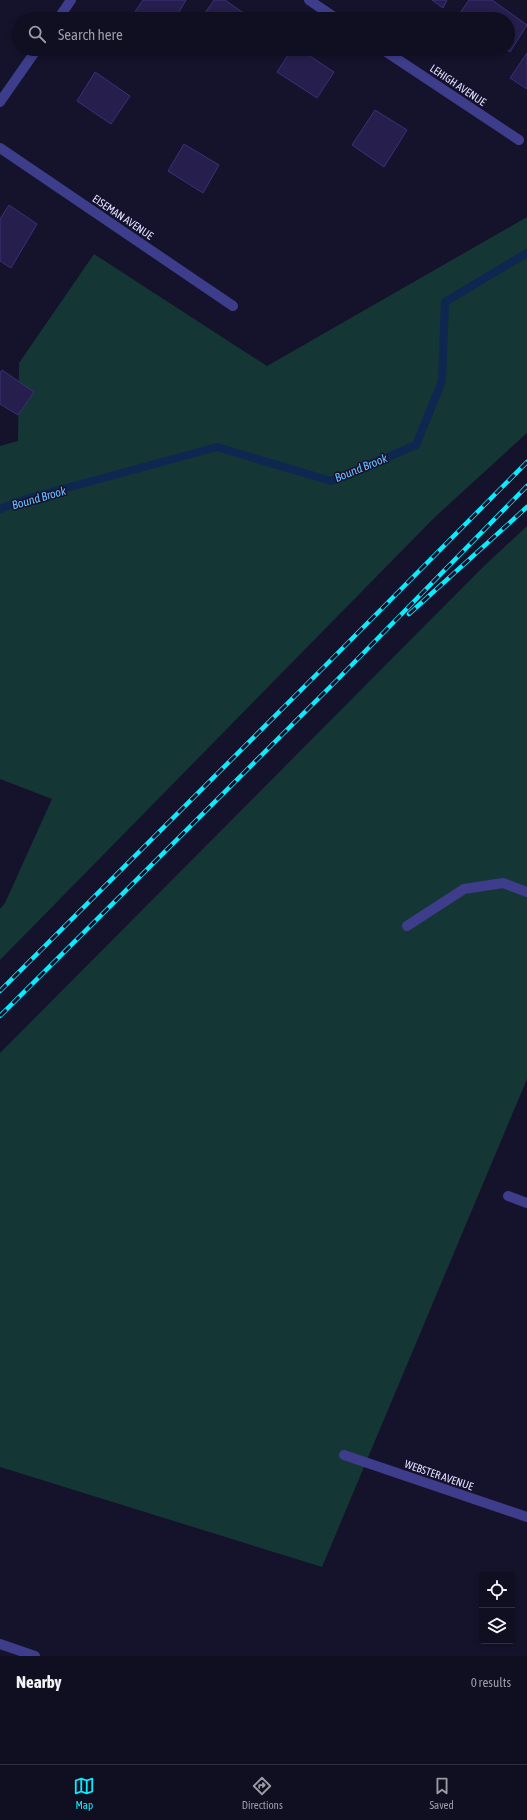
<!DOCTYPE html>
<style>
:root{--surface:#100e21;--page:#1e1c2e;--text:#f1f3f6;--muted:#9c9ca5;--line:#302e3f;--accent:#09ecff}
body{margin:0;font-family:"Asap Condensed",sans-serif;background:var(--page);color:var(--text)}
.controls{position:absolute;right:12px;bottom:12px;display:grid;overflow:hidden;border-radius:4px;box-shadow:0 2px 6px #0003}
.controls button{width:36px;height:36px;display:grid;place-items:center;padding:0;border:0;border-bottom:1px solid var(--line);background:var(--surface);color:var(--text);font:20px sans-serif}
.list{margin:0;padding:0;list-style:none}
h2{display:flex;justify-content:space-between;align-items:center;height:52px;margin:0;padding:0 16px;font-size:17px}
h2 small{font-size:13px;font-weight:400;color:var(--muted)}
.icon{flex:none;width:22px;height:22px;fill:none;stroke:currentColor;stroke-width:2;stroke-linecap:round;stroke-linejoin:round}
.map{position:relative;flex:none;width:527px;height:1656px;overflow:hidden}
.search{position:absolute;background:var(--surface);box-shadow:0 2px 6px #0003;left:12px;right:12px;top:12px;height:44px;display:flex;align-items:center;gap:10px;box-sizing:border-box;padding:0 14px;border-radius:22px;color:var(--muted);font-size:15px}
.sheet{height:108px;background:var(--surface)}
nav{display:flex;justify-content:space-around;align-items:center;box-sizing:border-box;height:56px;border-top:1px solid var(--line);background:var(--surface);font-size:11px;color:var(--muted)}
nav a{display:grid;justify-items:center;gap:2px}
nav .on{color:var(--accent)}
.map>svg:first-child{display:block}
.green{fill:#143634}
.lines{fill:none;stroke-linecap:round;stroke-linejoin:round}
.stream{stroke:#0d2750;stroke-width:8}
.building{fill:#261e4d;stroke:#3c3079}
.minor{stroke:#3e3d8b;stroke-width:10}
.rail-casing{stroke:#09ecff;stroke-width:4.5}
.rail{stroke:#15122c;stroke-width:3;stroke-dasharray:9;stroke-linecap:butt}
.labels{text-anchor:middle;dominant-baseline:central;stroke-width:3;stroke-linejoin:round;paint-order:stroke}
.street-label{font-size:11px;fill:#e0ddff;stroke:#15122c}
.water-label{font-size:12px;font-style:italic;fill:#6bbeff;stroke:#15122c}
</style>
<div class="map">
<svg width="527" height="1656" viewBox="0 0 527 1656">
<rect width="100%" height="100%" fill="#15122c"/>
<path class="green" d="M527 217V433L435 517 0 960V909L5 903 52 799 0 779V446L18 441 19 363 94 254 267 366Z
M527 526V1079L322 1567 0 1467V1053L482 568Z"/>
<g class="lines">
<path class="stream" d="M0 509 26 499 217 447 331 481 416 445 442 381 445 302 527 253"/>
</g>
<path class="building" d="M143 0H186L175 19H147L135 12Z
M214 0H225L252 19H201Z
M432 0H447L443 8Z
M469 0H492L527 25 510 52 506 49H508V19H461L458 16Z
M292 49H299L334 72 317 98 277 72Z
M527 53V89L510 78Z
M95 72 130 96 111 124 77 101Z
M375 110 407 130 384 167 352 145Z
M184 144 219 165 203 193 168 171Z
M9 205 37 224 11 268 0 261V219Z
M2 370 34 392 18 415 0 404V373Z"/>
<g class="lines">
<path class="minor" d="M309 0 337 19
M58 19 71 0
M382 49 519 140
M0 102 37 49
M0 148 233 306
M407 926 464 889 503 883 527 892
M508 1196 527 1203
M344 1455 527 1517
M0 1644 35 1656"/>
<g class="rail-casing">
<path id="rail" d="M409 614 527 507
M0 991 323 668 527 462
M0 1016 336 681 527 486"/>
</g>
<use href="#rail" class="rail"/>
</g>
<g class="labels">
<g class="street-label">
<text transform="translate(458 85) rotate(34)">LEHIGH AVENUE</text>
<text transform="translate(123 217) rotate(34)">EISEMAN AVENUE</text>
<text transform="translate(439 1475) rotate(19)">WEBSTER AVENUE</text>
</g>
<g class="water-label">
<text transform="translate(361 468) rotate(-22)">Bound Brook</text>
<text transform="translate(39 498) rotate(-16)">Bound Brook</text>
</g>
</g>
</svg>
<div class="controls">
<button><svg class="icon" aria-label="locate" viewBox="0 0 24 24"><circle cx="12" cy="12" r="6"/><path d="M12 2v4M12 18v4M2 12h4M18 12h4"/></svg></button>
<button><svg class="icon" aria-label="layers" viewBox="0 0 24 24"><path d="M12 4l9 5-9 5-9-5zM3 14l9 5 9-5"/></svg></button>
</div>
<div class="search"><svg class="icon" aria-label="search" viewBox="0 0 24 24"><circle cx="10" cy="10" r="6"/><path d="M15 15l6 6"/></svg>Search here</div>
</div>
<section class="sheet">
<h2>Nearby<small>0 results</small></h2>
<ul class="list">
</ul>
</section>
<nav>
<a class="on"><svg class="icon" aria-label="map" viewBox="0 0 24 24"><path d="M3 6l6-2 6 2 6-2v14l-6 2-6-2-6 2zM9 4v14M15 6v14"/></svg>Map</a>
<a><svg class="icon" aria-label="directions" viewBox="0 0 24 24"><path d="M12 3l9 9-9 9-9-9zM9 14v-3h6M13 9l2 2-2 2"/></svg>Directions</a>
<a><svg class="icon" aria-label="saved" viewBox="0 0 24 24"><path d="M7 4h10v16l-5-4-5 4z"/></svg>Saved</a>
</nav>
